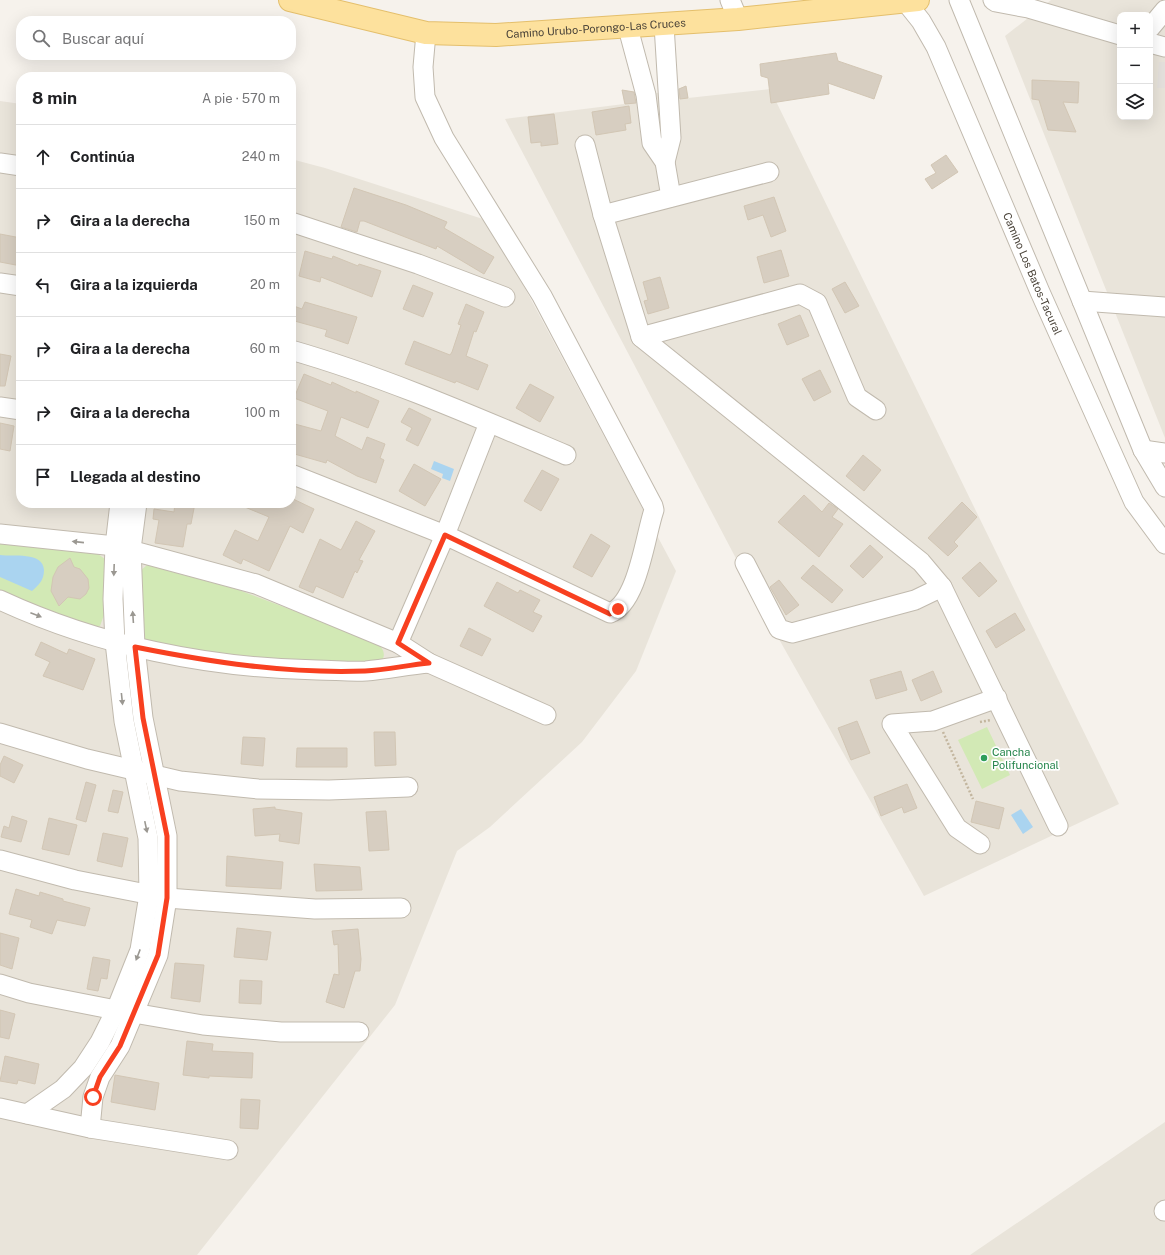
<!DOCTYPE html>
<html lang="es">
<meta charset="utf-8">
<style>
:root{--surface:#fff;--page:#f2f2f2;--text:#202124;--muted:#757577;--line:#e0e0e0}
body{margin:0;font-family:"Public Sans",sans-serif;background:var(--page);color:var(--text)}
.controls{position:absolute;right:12px;top:12px;display:grid;overflow:hidden;border-radius:8px;box-shadow:0 4px 16px #0002}
.controls button{width:36px;height:36px;display:grid;place-items:center;padding:0;border:0;border-bottom:1px solid var(--line);background:var(--surface);color:var(--text);font:20px sans-serif}
.stop{position:absolute;width:12px;height:12px;margin:-9px;border:3px solid #f84020;border-radius:50%;background:#fff}
.stop.end{background:#f84020;border-color:#fff;box-shadow:0 1px 4px #0008}
.list{margin:0;padding:0;list-style:none}
h2{display:flex;justify-content:space-between;align-items:center;height:52px;margin:0;padding:0 16px;font-size:17px}
h2 small{font-size:13px;font-weight:400;color:var(--muted)}
.list li{display:grid;grid-template-columns:26px 1fr auto;gap:12px;align-items:center;box-sizing:border-box;height:64px;padding:0 16px;border-top:1px solid var(--line)}
.list b{display:block;font-size:15px;white-space:nowrap}
.list em{font-size:13px;font-style:normal;color:var(--muted)}
.icon{flex:none;width:22px;height:22px;fill:none;stroke:currentColor;stroke-width:2;stroke-linecap:round;stroke-linejoin:round}
.map{position:relative;flex:none;width:1165px;height:1255px;overflow:hidden}
.search{position:absolute;background:var(--surface);box-shadow:0 4px 16px #0002;left:16px;top:16px;width:280px;height:44px;display:flex;align-items:center;gap:10px;box-sizing:border-box;padding:0 14px;border-radius:16px;color:var(--muted);font-size:15px}
.panel{position:absolute;background:var(--surface);box-shadow:0 4px 16px #0002;left:16px;top:72px;width:280px;height:436px;border-radius:16px}
.map>svg:first-child{display:block}
.residential{fill:#e9e4da;fill-rule:evenodd}
.industrial{fill:#e5e1dd}
.green{fill:#d2e9b5}
.water{fill:#aad4f0}
.building{fill:#d7cec1;stroke:#d2c6b4}
.lines{fill:none;stroke-linecap:round;stroke-linejoin:round}
.minor-casing{stroke:#c1baae;stroke-width:21}
.major-casing{stroke:#e4bf6c;stroke-width:24}
.path{stroke:#c3b69f;stroke-width:2.5;stroke-dasharray:2 2;stroke-linecap:butt}
.minor{stroke:#fff;stroke-width:19}
.major{stroke:#fde19d;stroke-width:22}
.oneway{fill:#9b9892}
.route{stroke:#f84020;stroke-width:5}
.leisure-dot{fill:#2e9e5b;stroke:#fff;stroke-width:1.5}
.labels{text-anchor:middle;dominant-baseline:central;stroke-width:3.5;stroke-linejoin:round;paint-order:stroke}
.street-label{font-size:11px;fill:#4a4339;stroke:#fff}
.leisure-label{font-size:11px;fill:#27864d;stroke:#fff;text-anchor:start}
</style>
<div class="map">
<svg width="1165" height="1255" viewBox="0 0 1165 1255">
<rect width="100%" height="100%" fill="#f6f2ec"/>
<path class="residential" d="M1051 0H1165V438L1005 36ZM1120 15H1150V117H1120Z
M686 86 688 98 770 89 1119 804 924 896 771 625 505 119 624 104 622 90 646 94 668 92Z
M0 101 21 104V503H291V159L325 168 489 221 676 571 636 671 582 742 490 827 457 851 395 1005 197 1255H0Z
M1165 1122V1255H970Z"/>
<path class="industrial" d="M1159 62H1165V88H1157Z"/>
<path class="green" d="M0 542 98 554 109 562 104 615 100 626 90 628 0 592Z
M147 565 239 590 377 642C383 649 386 653 382 661L361 666 228 656 141 641 139 572Z
M987 727 1010 775 982 789 958 740Z"/>
<path class="water" d="M434 461 454 469 450 481 442 478 443 474 431 469Z
M0 555C13 557 43 551 44 570 44 580 39 585 32 591L0 577Z
M1021 809 1033 827 1023 834 1011 815Z"/>
<path class="building" d="M836 53 838 61 882 76 874 99 828 83 829 94 771 103 768 78 761 76 760 64Z
M1032 80 1079 82 1078 103 1063 102 1076 132 1048 130 1039 100 1032 99Z
M686 86 688 98 680 99 679 89Z
M622 90 634 92 636 103 625 104Z
M629 106 631 123 625 124 626 130 596 135 592 112Z
M554 114 558 144 541 146V142L531 143 528 117Z
M946 155 958 172 932 189 925 179 936 173 931 165Z
M354 188 406 205 447 222 444 228 494 257 484 274 437 246 436 249 364 221H360L357 232 341 227Z
M774 197 786 231 771 237 763 215 748 220 744 206Z
M0 234 21 238V266L0 262Z
M781 250 789 276 764 283 757 257Z
M305 251 332 259 333 256 358 266 359 264 381 271 372 297 321 277 320 282 299 276Z
M660 277 669 308 648 314 644 301 648 300 643 282Z
M845 282 859 306 845 313 832 289Z
M413 285 433 293 423 317 403 309Z
M305 302 357 317 348 344 325 336 327 330 291 320V305L302 309Z
M466 304 484 312 476 332 474 331 466 356 488 365 478 390 456 381 455 383 405 364 414 341 450 355 452 352 461 325 458 324Z
M800 315 809 336 787 345 778 324Z
M0 354 11 356 5 386H0Z
M820 370 831 392 814 401 802 379Z
M304 374 331 385 332 382 356 393V391L379 401 368 428 341 417 335 436 362 450 367 437 385 444 380 458 384 460 376 483 357 476 327 460 326 463 291 453V423L321 431 328 411 294 398Z
M530 384 554 397 540 422 516 408Z
M409 408 431 419 418 446 406 440 412 428 401 422Z
M0 423 14 426 10 451 0 449Z
M863 455 881 470 864 491 846 476Z
M414 464 441 479 425 506 399 491Z
M542 470 559 479 541 511 524 501Z
M804 495 822 512 829 503 838 509 832 517 843 524 819 557 778 522Z
M291 498 314 509 303 533 290 526 269 571 243 559 241 564 223 555 235 530 258 541 269 517 235 503H291Z
M962 502 977 517 954 542 958 546 948 556 928 538Z
M175 503H195L191 524H187L183 547 155 543 159 520 153 519 154 509 174 512Z
M356 521 375 531 359 560 363 561 357 573 355 571 343 598 316 586 313 593 299 587 320 539 341 550Z
M591 534 610 546 592 577 573 567Z
M870 545 883 557 863 578 850 566Z
M70 558 74 567 80 569 88 579 89 588 86 594 80 599 68 597 59 606 51 591 53 577 58 567Z
M980 562 997 581 979 597 962 578Z
M813 565 843 590 832 603 801 578Z
M779 580 799 605 786 615 770 587Z
M497 582 518 593 520 590 540 600 533 612 542 616 533 632 484 606Z
M1015 613 1025 630 996 648 986 631Z
M469 628 491 639 482 656 460 646Z
M41 642 67 654 69 649 95 659 83 690 43 676 50 662 35 655Z
M901 671 907 690 876 699 870 680Z
M933 671 942 692 921 701 912 680Z
M857 721 870 753 851 760 838 728Z
M374 732H395L396 765 375 766Z
M243 737 265 738 263 766 241 764Z
M297 748H347V767H296Z
M4 756 23 765 14 783 0 776V765Z
M86 782 96 785 86 822 76 819Z
M907 784 917 808 904 813 902 807 881 816 874 797Z
M113 790 123 792 118 813 108 811Z
M976 801 1004 808 999 829 971 822Z
M275 807V809L302 813 299 844 279 841 280 834 255 836 253 809Z
M386 811 389 850 369 851 366 812Z
M12 816 27 821 21 842 1 837 4 826 9 828Z
M49 818 77 825 69 855 42 849Z
M103 833 128 838 122 867 97 861Z
M227 856 283 862 281 889 226 886Z
M314 864 360 867 362 890 316 891Z
M16 889 39 896 40 892 63 899V901L90 908 85 926 57 920 52 934 30 927 32 920 9 914Z
M237 928 271 932 267 960 234 957Z
M358 929 361 959 360 971H355L344 1008 326 1002 334 974 339 975 338 944 334 945 332 931Z
M0 933 19 938 12 969 0 965Z
M93 957 110 960 107 979 101 978 98 991 87 989Z
M175 963 204 965 200 1002 171 998Z
M240 980 262 981 261 1004 239 1003Z
M0 1010 15 1014 9 1039 0 1037Z
M187 1041 213 1044 212 1051 253 1053 252 1078 209 1076V1078L183 1075Z
M5 1056 39 1064 35 1084 18 1080 17 1084 0 1081Z
M115 1075 159 1083 155 1110 111 1102Z
M241 1099 260 1100 258 1129 240 1128Z"/>
<g class="lines">
<g class="minor-casing">
<g id="minor">
<path d="M730 0 738 19"/>
<path d="M959 0 1143 450 1165 487"/>
<path d="M993 0 996 2 1028 8 1120 35"/>
<path id="s1" d="M905 1 921 21 936 47 1040 292 1134 502 1165 544"/>
<path d="M664 25 671 138 665 162"/>
<path d="M628 28 646 95 652 143 665 162 671 197"/>
<path d="M1150 28 1165 10"/>
<path d="M1150 43 1165 47"/>
<path d="M585 145 603 215 641 337 921 562 942 587 1058 826"/>
<path d="M0 163 21 166"/>
<path d="M603 215 769 172"/>
<path d="M291 222 418 264 505 297"/>
<path d="M0 283 21 286"/>
<path d="M1082 301 1165 307"/>
<path d="M641 337 800 294 817 303 857 397 876 410"/>
<path d="M291 350C385 377 476 417 566 455"/>
<path d="M0 407 21 410"/>
<path d="M1143 450 1165 453"/>
<path d="M291 474 445 535 610 613C638 603 645 536 654 510L653 506 542 296 444 138 425 97 423 67 426 33"/>
<path d="M0 534 115 546 256 584 398 643 429 663 546 715"/>
<path d="M745 563 779 629 792 633 915 600 942 587"/>
<path d="M0 600C99 646 209 668 317 670 333 670 350 672 366 671 387 669 408 665 429 663"/>
<path d="M398 643 445 535 489 423"/>
<path d="M0 733 87 759 180 781 258 789 329 790 408 787"/>
<path d="M980 844 957 828 892 724 933 721 997 698"/>
<path d="M0 860 75 880 167 898 315 909 401 908"/>
<path d="M0 984 29 993 116 1010 203 1025 281 1032H359"/>
<path d="M0 1108 90 1128 228 1150"/>
<path d="M27 1114 63 1089 83 1068 100 1042 116 1010 140 950 149 895 148 838 124 721 115 642 113 599 115 546 120 503"/>
<path d="M90 1128 93 1097 100 1077 120 1046 158 955 167 898V836L143 718 135 647 131 549 137 503"/>
<path d="M1164 1211 1165 1210"/>
</g>
</g>
<g class="major-casing">
<g id="major">
<path id="s2" d="M290 0 426 33 496 35 738 19 918 0"/>
</g>
</g>
<path class="path" d="M980 722 991 720
M943 732 973 799"/>
<use href="#minor" class="minor"/>
<use href="#major" class="major"/>
</g>
<defs><path id="oneway-solid" d="M-6-.8H1V-3.2L6.5 0L1 3.2V.8H-6Z"/></defs>
<g class="oneway">
<use href="#oneway-solid" transform="translate(78 542) rotate(-174)"/>
<use href="#oneway-solid" transform="translate(114 570) rotate(92)"/>
<use href="#oneway-solid" transform="translate(36 615) rotate(21)"/>
<use href="#oneway-solid" transform="translate(133 617) rotate(-94)"/>
<use href="#oneway-solid" transform="translate(122 699) rotate(84)"/>
<use href="#oneway-solid" transform="translate(146 827) rotate(78)"/>
<use href="#oneway-solid" transform="translate(138 955) rotate(111)"/>
</g>
<g class="lines">
<path class="route" d="M93 1097 100 1077 120 1046 158 955 167 898V836L143 718 135 647C210 662 288 674 365 671 386 670 408 665 429 663L398 643 445 535 610 614 618 609"/>
</g>
<circle class="leisure-dot" cx="984" cy="758" r="4"/>
<g class="labels">
<g class="street-label">
<text stroke="none"><textPath href="#s2" startOffset="310">Camino Urubo-Porongo-Las Cruces</textPath></text>
<text stroke="none"><textPath href="#s1" startOffset="302">Camino Los Batos-Tacural</textPath></text>
</g>
<g class="leisure-label">
<text x="992" y="752">Cancha<tspan x="992" dy="13">Polifuncional</tspan></text>
</g>
</g>
</svg>
<div class="controls">
<button>+</button>
<button>−</button>
<button><svg class="icon" aria-label="layers" viewBox="0 0 24 24"><path d="M12 4l9 5-9 5-9-5zM3 14l9 5 9-5"/></svg></button>
</div>
<div class="stop" style="left:93px;top:1097px"></div>
<div class="stop end" style="left:618px;top:609px"></div>
<div class="search"><svg class="icon" aria-label="search" viewBox="0 0 24 24"><circle cx="10" cy="10" r="6"/><path d="M15 15l6 6"/></svg>Buscar aquí</div>
<section class="panel">
<h2>8 min<small>A pie · 570 m</small></h2>
<ul class="list">
<li><svg class="icon" aria-label="ahead" viewBox="0 0 24 24"><path d="M12 20V5M6 11l6-6 6 6"/></svg><div><b>Continúa</b></div><em>240 m</em></li>
<li><svg class="icon" aria-label="right" viewBox="0 0 24 24"><path d="M7 20v-9h11M14 6l5 5-5 5"/></svg><div><b>Gira a la derecha</b></div><em>150 m</em></li>
<li><svg class="icon" aria-label="left" viewBox="0 0 24 24"><path d="M17 20v-9H6M10 6l-5 5 5 5"/></svg><div><b>Gira a la izquierda</b></div><em>20 m</em></li>
<li><svg class="icon" aria-label="right" viewBox="0 0 24 24"><path d="M7 20v-9h11M14 6l5 5-5 5"/></svg><div><b>Gira a la derecha</b></div><em>60 m</em></li>
<li><svg class="icon" aria-label="right" viewBox="0 0 24 24"><path d="M7 20v-9h11M14 6l5 5-5 5"/></svg><div><b>Gira a la derecha</b></div><em>100 m</em></li>
<li><svg class="icon" aria-label="arrive" viewBox="0 0 24 24"><path d="M6 21V4h12l-3 4 3 4H6"/></svg><div><b>Llegada al destino</b></div></li>
</ul>
</section>
</div>
